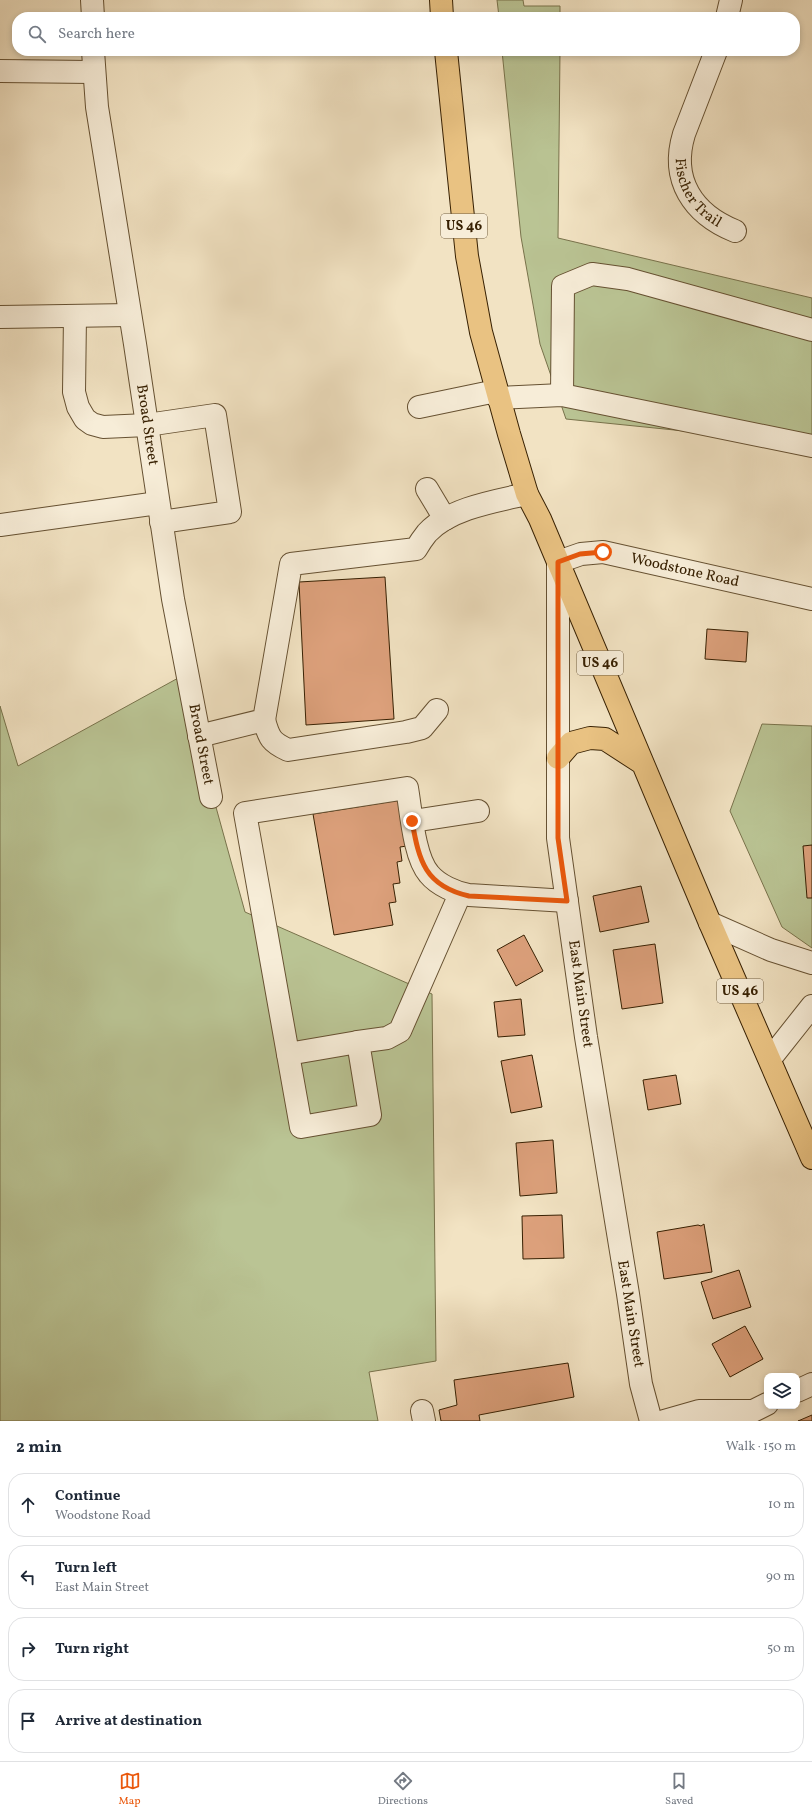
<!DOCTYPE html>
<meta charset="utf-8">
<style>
:root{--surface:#fff;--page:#f2f2f3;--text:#1f2937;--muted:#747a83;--line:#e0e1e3;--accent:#ea580c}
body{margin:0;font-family:Vollkorn,serif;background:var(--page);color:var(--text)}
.controls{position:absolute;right:12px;bottom:12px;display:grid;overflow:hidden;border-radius:8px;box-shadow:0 2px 6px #0003}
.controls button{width:36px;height:36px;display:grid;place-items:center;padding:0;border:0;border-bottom:1px solid var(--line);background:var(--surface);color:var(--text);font:20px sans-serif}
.stop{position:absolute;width:12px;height:12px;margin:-9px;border:3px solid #ea580c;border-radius:50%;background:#fff}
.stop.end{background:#ea580c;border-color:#fff;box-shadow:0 1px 4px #0008}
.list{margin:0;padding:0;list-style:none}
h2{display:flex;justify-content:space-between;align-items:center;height:52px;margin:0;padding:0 16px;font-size:17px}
h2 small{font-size:13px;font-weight:400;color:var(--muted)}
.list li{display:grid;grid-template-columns:26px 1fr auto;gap:12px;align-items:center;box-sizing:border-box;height:64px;margin:0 8px 8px;padding:0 8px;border:1px solid var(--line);border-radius:16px}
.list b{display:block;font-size:15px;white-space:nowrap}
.list p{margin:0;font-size:13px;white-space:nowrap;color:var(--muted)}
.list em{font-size:13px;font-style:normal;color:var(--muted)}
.icon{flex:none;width:22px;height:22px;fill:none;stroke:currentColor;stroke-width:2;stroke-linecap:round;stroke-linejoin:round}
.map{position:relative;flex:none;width:812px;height:1421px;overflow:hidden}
.search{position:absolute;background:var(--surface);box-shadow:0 2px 6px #0003;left:12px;right:12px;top:12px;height:44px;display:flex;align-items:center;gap:10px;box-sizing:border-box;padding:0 14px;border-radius:16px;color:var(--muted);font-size:15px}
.sheet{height:340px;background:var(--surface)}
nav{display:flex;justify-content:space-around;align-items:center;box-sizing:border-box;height:56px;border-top:1px solid var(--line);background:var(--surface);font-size:11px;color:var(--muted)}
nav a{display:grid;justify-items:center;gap:2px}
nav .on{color:var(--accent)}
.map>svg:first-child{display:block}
.green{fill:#bac494;stroke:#78724b}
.building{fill:#dca07b;stroke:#372002}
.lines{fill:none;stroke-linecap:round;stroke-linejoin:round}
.minor-casing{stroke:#665132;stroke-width:24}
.major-casing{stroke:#372002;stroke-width:24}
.minor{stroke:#f7edd8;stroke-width:22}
.major{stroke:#e9c282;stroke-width:22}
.route{stroke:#ea580c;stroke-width:5}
.labels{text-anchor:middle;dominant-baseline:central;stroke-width:3.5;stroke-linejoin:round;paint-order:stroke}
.shield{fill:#f7edd8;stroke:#715e42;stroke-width:1}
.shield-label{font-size:14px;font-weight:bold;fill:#372002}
.street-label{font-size:15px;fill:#372002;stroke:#f7edd8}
</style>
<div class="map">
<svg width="812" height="1421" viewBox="0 0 812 1421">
<rect width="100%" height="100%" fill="#f2e3c3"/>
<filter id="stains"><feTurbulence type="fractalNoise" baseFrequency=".005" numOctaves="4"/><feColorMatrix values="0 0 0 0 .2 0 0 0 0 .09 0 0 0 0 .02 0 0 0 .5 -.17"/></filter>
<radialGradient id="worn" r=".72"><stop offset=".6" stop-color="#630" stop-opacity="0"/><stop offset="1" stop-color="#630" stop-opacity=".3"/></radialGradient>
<path class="green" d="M497 0H523L524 6H560V17H499Z
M502 51H560L558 238 812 298V444L566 419 540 344 521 237Z
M180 677 245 912 432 994 436 1361 369 1372 378 1421H0V706L18 766Z
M762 724 812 726V948L782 927 730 811Z"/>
<path class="building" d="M385 577 394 719 306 725 299 582Z
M707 629 748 632 746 662 705 659Z
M400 800 407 846 400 847 402 861 397 862 400 883 393 884 396 902 389 903 393 925 334 935 313 814Z
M812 845V898H807L803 846Z
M641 886 649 922 600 932 593 896Z
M524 935 543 971 516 986 497 950Z
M655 944 663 1003 622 1009 613 950Z
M521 999 525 1035 498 1037 494 1002Z
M532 1055 542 1107 511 1113 501 1061Z
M676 1075 681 1104 648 1110 643 1080Z
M553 1140 557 1193 520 1196 516 1143Z
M562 1215 564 1258 523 1259 522 1216Z
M704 1224 712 1272 664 1279 657 1232 698 1225 701 1226Z
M739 1270 751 1307 713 1319 701 1282Z
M745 1326 763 1359 730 1377 712 1344Z
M568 1363 574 1397 479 1415 480 1421H441L439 1410 457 1405 454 1380Z
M812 1415V1421H798Z"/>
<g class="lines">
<g class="minor-casing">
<g id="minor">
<path d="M92 0 93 17"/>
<path d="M727 17 731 0"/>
<path id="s1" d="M93 51 97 107 135 344 173 599 211 797"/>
<path id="s2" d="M716 51 684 134C670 180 693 214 735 231"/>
<path d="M0 71 93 72"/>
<path d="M75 316 74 392 78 407 85 419 92 424 103 427 147 425 215 415 230 512 161 522"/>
<path d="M0 317 130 315"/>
<path d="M562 395 563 286 592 274 628 279 812 330"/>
<path d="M498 398 562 395 812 446"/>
<path d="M419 407 496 391"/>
<path d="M427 489 445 519"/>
<path d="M0 525 158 503"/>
<path d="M264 720C269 738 271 742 288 750L406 732 422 728 437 710"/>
<path d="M199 736 264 720 291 564 416 549C419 544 423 538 427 533 450 508 496 501 527 494"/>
<path d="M413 821 478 811"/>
<path d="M460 894 400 1031 387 1038 358 1042 370 1115 301 1127 245 813 407 788C411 811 414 857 429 874 438 885 456 893 469 895L567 901"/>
<path d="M710 923 771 950 812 963"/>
<path d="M288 1054 358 1042"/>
<path d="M770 1059 812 1006"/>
<path d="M797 1391 812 1384"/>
<path d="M422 1411 424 1421"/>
<path id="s3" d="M651 1421 641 1384 628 1294 586 1037 558 838V562L581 554 603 552 812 599"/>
<path d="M664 1421 699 1411H753L767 1404"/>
</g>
</g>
<g class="major-casing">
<path id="major" d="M441 0 442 17
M446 51 467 256 481 332 509 434 527 494 540 519 710 923 812 1158
M558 758 571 743 590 738 605 739 642 763"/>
</g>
<use href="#minor" class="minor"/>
<use href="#major" class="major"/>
</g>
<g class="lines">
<path class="route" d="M412 821C419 861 425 886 469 896L567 901 558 838V562L580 554 603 552"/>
</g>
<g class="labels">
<g class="shield">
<rect x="441" y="214" width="46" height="24" rx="3"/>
<rect x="577" y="651" width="46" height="24" rx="3"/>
<rect x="717" y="979" width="46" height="24" rx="3"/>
</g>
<g class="shield-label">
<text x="464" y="226">US 46</text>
<text x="600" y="663">US 46</text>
<text x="740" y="991">US 46</text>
</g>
<g class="street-label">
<text stroke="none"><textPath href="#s2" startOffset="154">Fischer Trail</textPath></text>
<text stroke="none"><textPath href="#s1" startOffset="378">Broad Street</textPath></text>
<text stroke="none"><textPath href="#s3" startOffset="997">Woodstone Road</textPath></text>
<text stroke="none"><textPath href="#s1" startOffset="702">Broad Street</textPath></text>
<text transform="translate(580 994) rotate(82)">East Main Street</text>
<text transform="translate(630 1314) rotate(81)">East Main Street</text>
</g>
</g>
<rect width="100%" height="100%" filter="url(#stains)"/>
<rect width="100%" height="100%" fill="url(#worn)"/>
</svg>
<div class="controls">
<button><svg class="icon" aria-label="layers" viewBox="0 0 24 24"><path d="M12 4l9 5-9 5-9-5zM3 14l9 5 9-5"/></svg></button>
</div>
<div class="stop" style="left:603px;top:552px"></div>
<div class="stop end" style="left:412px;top:821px"></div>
<div class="search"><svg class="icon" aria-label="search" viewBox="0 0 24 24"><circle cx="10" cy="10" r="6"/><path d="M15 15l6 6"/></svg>Search here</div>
</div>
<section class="sheet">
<h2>2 min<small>Walk · 150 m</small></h2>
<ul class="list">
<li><svg class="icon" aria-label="ahead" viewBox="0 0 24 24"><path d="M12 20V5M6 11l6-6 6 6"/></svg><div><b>Continue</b><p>Woodstone Road</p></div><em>10 m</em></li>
<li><svg class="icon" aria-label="left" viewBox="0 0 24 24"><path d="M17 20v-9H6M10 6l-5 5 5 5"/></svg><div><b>Turn left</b><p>East Main Street</p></div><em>90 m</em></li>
<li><svg class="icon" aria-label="right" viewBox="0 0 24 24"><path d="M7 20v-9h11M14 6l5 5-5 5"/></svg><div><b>Turn right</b></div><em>50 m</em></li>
<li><svg class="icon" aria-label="arrive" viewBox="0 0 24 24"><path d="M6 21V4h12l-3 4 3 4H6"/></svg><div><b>Arrive at destination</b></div></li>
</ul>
</section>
<nav>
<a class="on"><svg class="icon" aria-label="map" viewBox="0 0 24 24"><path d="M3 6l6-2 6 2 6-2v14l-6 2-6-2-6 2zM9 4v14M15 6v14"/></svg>Map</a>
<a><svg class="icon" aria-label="directions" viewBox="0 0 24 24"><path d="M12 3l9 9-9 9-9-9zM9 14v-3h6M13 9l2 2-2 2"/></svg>Directions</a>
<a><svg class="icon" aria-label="saved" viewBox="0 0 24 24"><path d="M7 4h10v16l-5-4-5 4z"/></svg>Saved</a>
</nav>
